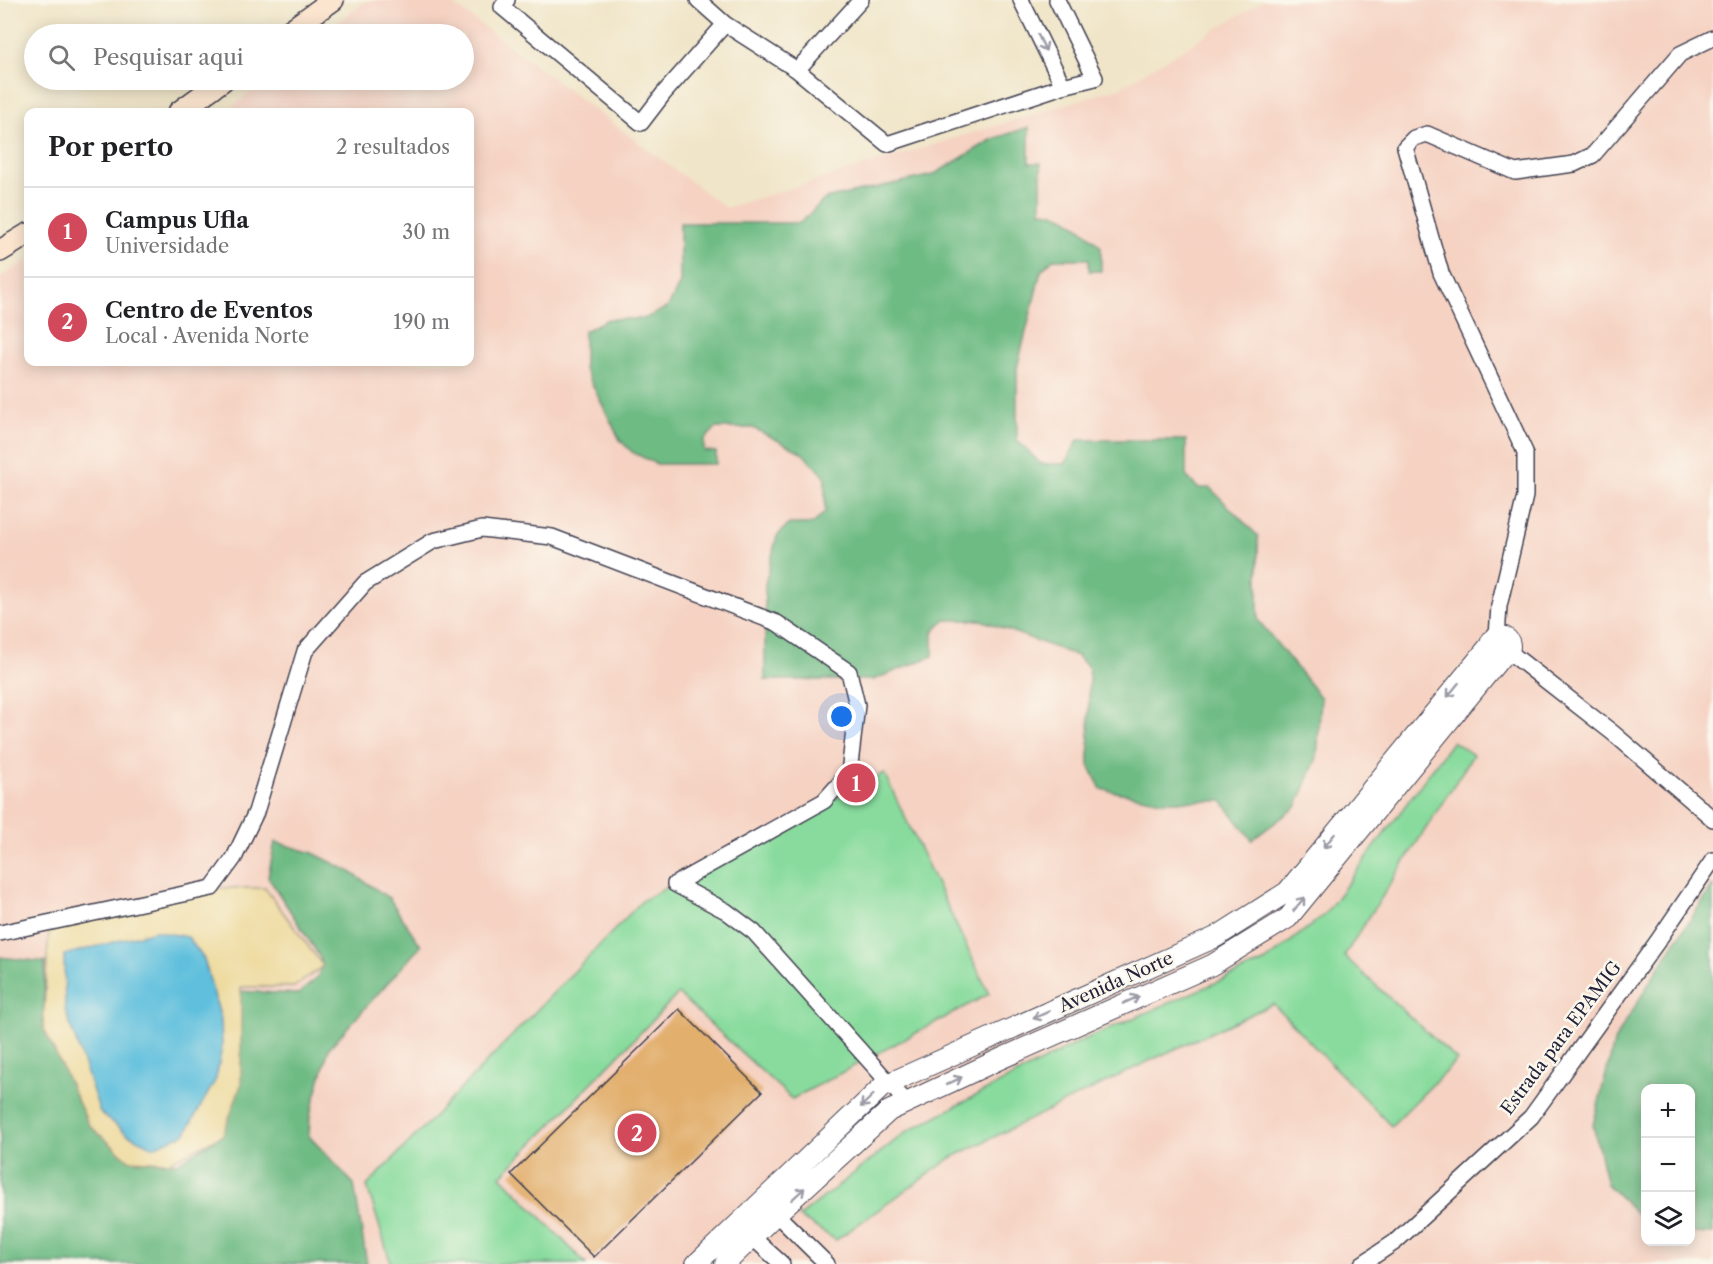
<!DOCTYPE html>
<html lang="pt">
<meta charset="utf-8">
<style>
:root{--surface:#fff;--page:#f2f2f2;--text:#202124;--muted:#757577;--line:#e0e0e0;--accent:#d1495b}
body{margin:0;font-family:"Libre Caslon Text",serif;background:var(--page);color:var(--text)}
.controls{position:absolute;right:18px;bottom:18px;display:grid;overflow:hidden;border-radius:12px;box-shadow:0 3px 15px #0003}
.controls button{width:54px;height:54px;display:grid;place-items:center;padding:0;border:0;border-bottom:2px solid var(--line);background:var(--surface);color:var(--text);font:30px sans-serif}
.you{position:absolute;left:842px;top:717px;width:21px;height:21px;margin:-15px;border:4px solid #fff;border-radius:50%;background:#1a73e8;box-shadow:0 0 0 9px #1a73e833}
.badge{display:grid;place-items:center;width:39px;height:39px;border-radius:50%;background:var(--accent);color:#fff;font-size:20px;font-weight:700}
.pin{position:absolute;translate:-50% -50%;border:3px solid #fff;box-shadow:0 2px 6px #0006}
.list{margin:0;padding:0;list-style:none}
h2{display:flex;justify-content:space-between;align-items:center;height:78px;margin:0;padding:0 24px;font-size:26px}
h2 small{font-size:20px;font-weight:400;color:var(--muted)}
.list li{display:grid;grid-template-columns:39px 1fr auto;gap:18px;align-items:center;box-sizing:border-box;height:90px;padding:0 24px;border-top:2px solid var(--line)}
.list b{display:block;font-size:22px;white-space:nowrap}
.list p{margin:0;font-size:20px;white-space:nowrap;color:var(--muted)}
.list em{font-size:20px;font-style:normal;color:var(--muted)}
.icon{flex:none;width:33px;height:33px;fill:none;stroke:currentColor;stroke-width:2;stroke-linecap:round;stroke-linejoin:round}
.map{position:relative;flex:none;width:1713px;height:1264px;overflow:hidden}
.search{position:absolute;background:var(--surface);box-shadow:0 3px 15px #0003;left:24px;top:24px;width:450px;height:66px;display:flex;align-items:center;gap:15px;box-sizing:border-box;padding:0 21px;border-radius:33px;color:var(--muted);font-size:22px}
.panel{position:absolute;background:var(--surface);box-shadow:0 3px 15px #0003;left:24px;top:108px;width:450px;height:258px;border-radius:12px}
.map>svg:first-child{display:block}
.built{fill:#f5d2c2;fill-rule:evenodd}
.green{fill:#88db9d;stroke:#557e6c;stroke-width:1.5}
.forest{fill:#6ebb84;stroke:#486e60;stroke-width:1.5}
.sand{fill:#eeda9e;stroke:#887e6c;stroke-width:1.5}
.water{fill:#5fbfdd;stroke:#40708c;stroke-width:1.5}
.building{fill:#e2af6d}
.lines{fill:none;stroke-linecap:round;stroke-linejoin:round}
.minor-casing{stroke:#413f50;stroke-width:18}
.tertiary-casing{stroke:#413f50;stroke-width:22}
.secondary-casing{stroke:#413f50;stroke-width:24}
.minor{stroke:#fff;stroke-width:15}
.tertiary{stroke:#fff;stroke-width:20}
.secondary{stroke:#fbe5cf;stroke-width:21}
.oneway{stroke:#9c9ca7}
.labels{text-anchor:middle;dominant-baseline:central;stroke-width:5;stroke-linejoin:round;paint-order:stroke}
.street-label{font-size:18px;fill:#22223b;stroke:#fbf7ec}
</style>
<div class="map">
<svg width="1713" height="1264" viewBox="0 0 1713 1264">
<rect width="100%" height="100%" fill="#fbf7ec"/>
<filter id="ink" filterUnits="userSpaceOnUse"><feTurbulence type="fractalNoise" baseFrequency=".0167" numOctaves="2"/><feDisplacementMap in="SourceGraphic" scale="12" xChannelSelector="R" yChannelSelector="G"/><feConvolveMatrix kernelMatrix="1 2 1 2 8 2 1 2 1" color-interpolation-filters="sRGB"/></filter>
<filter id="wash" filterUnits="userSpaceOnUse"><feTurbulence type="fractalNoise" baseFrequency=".008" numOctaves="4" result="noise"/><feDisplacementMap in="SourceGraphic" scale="24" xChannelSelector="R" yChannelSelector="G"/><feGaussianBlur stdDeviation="1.35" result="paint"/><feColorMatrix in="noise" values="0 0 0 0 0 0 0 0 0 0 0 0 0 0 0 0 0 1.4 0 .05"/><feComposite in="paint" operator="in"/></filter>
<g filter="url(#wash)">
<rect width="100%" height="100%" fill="#f0e5c8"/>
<path class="built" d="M367 0H448L726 208 1119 88 1264 0H1713V1264H0V478L3 475 0 471V278L28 259V362H470V112H225L266 80H464V34H323ZM1646 1088H1690V1242H1646Z"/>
<path class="green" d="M1453 741 1473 755 1344 956 1457 1060 1391 1126 1273 1004 1151 1060 951 1158 836 1240 799 1217 906 1132 1083 1040 1266 961 1325 914Z
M884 773 989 994 792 1099 678 994 501 1176 586 1264H391L367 1186 643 900Z"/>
<path class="forest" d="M1029 127V163H1041V211C1064 211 1086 232 1101 247V271H1089V259H1053L1041 271 1017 368V440L1041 464H1065L1078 440H1186V476L1198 488H1210L1258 536V620L1321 698 1317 757 1297 806 1252 840 1222 801H1162L1101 789 1089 765V668L1077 656 981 620H945L933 632V656L873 680H765V584L777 536 789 524H813L825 512V476L801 452 753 428H716L704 440V451L716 452V464H656L632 452 620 440 584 368V331L608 319H644L668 307 680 283V223H800L825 199 933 175 993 139Z
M275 842 313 853 349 871 389 898 421 946 329 1048 310 1115 309 1136 354 1184 367 1264H0V957L45 962 43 1027 89 1125 129 1160 178 1163 223 1135 236 991 298 994C311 983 325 976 320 957L268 877Z
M1713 886V1234L1691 1233 1690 1088H1646L1645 1222 1607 1184 1593 1125 1615 1039 1669 951Z"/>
<path class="sand" d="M212 888H265L323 966 294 987H241V1085L223 1135 169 1162 129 1160 89 1125 43 1027 49 928Z"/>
<path class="water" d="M155 931 188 937 204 959 221 1019 222 1047 216 1079 185 1134 153 1147 127 1134 100 1112 65 1009 64 955Z"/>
<g id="blocks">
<path class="building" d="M679 1009 762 1092 594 1257 511 1174Z"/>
</g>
</g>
<g filter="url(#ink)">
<use href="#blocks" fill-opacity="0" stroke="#413f50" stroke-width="1.5"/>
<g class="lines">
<g class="minor-casing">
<path id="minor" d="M507 0 502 7 641 123 664 93 725 24
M698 0 725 24 797 70 887 144 1063 86 1095 78 1057 0
M1021 0 1063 86
M797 70 861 0
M1497 637 1499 606 1525 496V452L1441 273 1405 147 1414 138 1427 134 1515 172 1574 164 1593 155 1680 54 1713 38
M1508 651 1613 733 1713 819
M675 884 726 911 754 932 907 1103
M0 933 212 888 234 858 256 812 305 651 365 583 433 541 482 529 552 537 777 623 849 672 857 705 849 773 824 801 675 884
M776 1214 827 1264
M752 1237 782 1264
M1362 1264 1395 1242 1531 1117 1657 942 1713 860"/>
</g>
<g class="tertiary-casing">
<path id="tertiary" d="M1490 646a10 10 0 1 1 20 0a10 10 0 1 1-20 0Z
M696 1264 883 1086 1216 937 1287 892 1490 645
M725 1264 776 1214 889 1111 1000 1059 1212 965 1288 918 1502 656"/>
</g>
<g class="secondary-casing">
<path id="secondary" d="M285 34 333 0
M179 112 223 80
M0 251 28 234"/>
</g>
<use href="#minor" class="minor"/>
<use href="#tertiary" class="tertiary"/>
<use href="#secondary" class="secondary"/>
</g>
<defs><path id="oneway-shaft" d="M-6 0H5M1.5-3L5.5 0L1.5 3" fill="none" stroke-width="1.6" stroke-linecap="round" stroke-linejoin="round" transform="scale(1.5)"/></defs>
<g class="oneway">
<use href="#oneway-shaft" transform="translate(1042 43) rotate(64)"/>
<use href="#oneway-shaft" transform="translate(1453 690) rotate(129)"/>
<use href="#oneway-shaft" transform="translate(1329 841) rotate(129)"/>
<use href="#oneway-shaft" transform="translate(1299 904) rotate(-51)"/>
<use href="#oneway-shaft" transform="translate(1131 1000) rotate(-24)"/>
<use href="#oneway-shaft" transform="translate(1041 1015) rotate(156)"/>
<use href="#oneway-shaft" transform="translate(954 1081) rotate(-25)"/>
<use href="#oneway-shaft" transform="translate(867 1101) rotate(136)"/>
<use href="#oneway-shaft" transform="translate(798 1194) rotate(-42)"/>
</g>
</g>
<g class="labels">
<g class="street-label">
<text transform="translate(1116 982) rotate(-24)">Avenida Norte</text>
<text transform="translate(1561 1038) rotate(-53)">Estrada para EPAMIG</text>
</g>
</g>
</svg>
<div class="controls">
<button>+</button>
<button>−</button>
<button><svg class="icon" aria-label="layers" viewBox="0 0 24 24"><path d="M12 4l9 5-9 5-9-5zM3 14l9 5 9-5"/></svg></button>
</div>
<div class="you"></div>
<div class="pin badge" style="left:856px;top:783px">1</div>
<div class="pin badge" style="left:637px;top:1133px">2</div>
<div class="search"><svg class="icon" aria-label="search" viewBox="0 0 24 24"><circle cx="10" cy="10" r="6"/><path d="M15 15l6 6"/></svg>Pesquisar aqui</div>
<section class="panel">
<h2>Por perto<small>2 resultados</small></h2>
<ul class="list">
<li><span class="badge">1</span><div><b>Campus Ufla</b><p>Universidade</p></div><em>30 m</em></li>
<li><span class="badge">2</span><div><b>Centro de Eventos</b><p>Local · Avenida Norte</p></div><em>190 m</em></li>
</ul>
</section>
</div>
